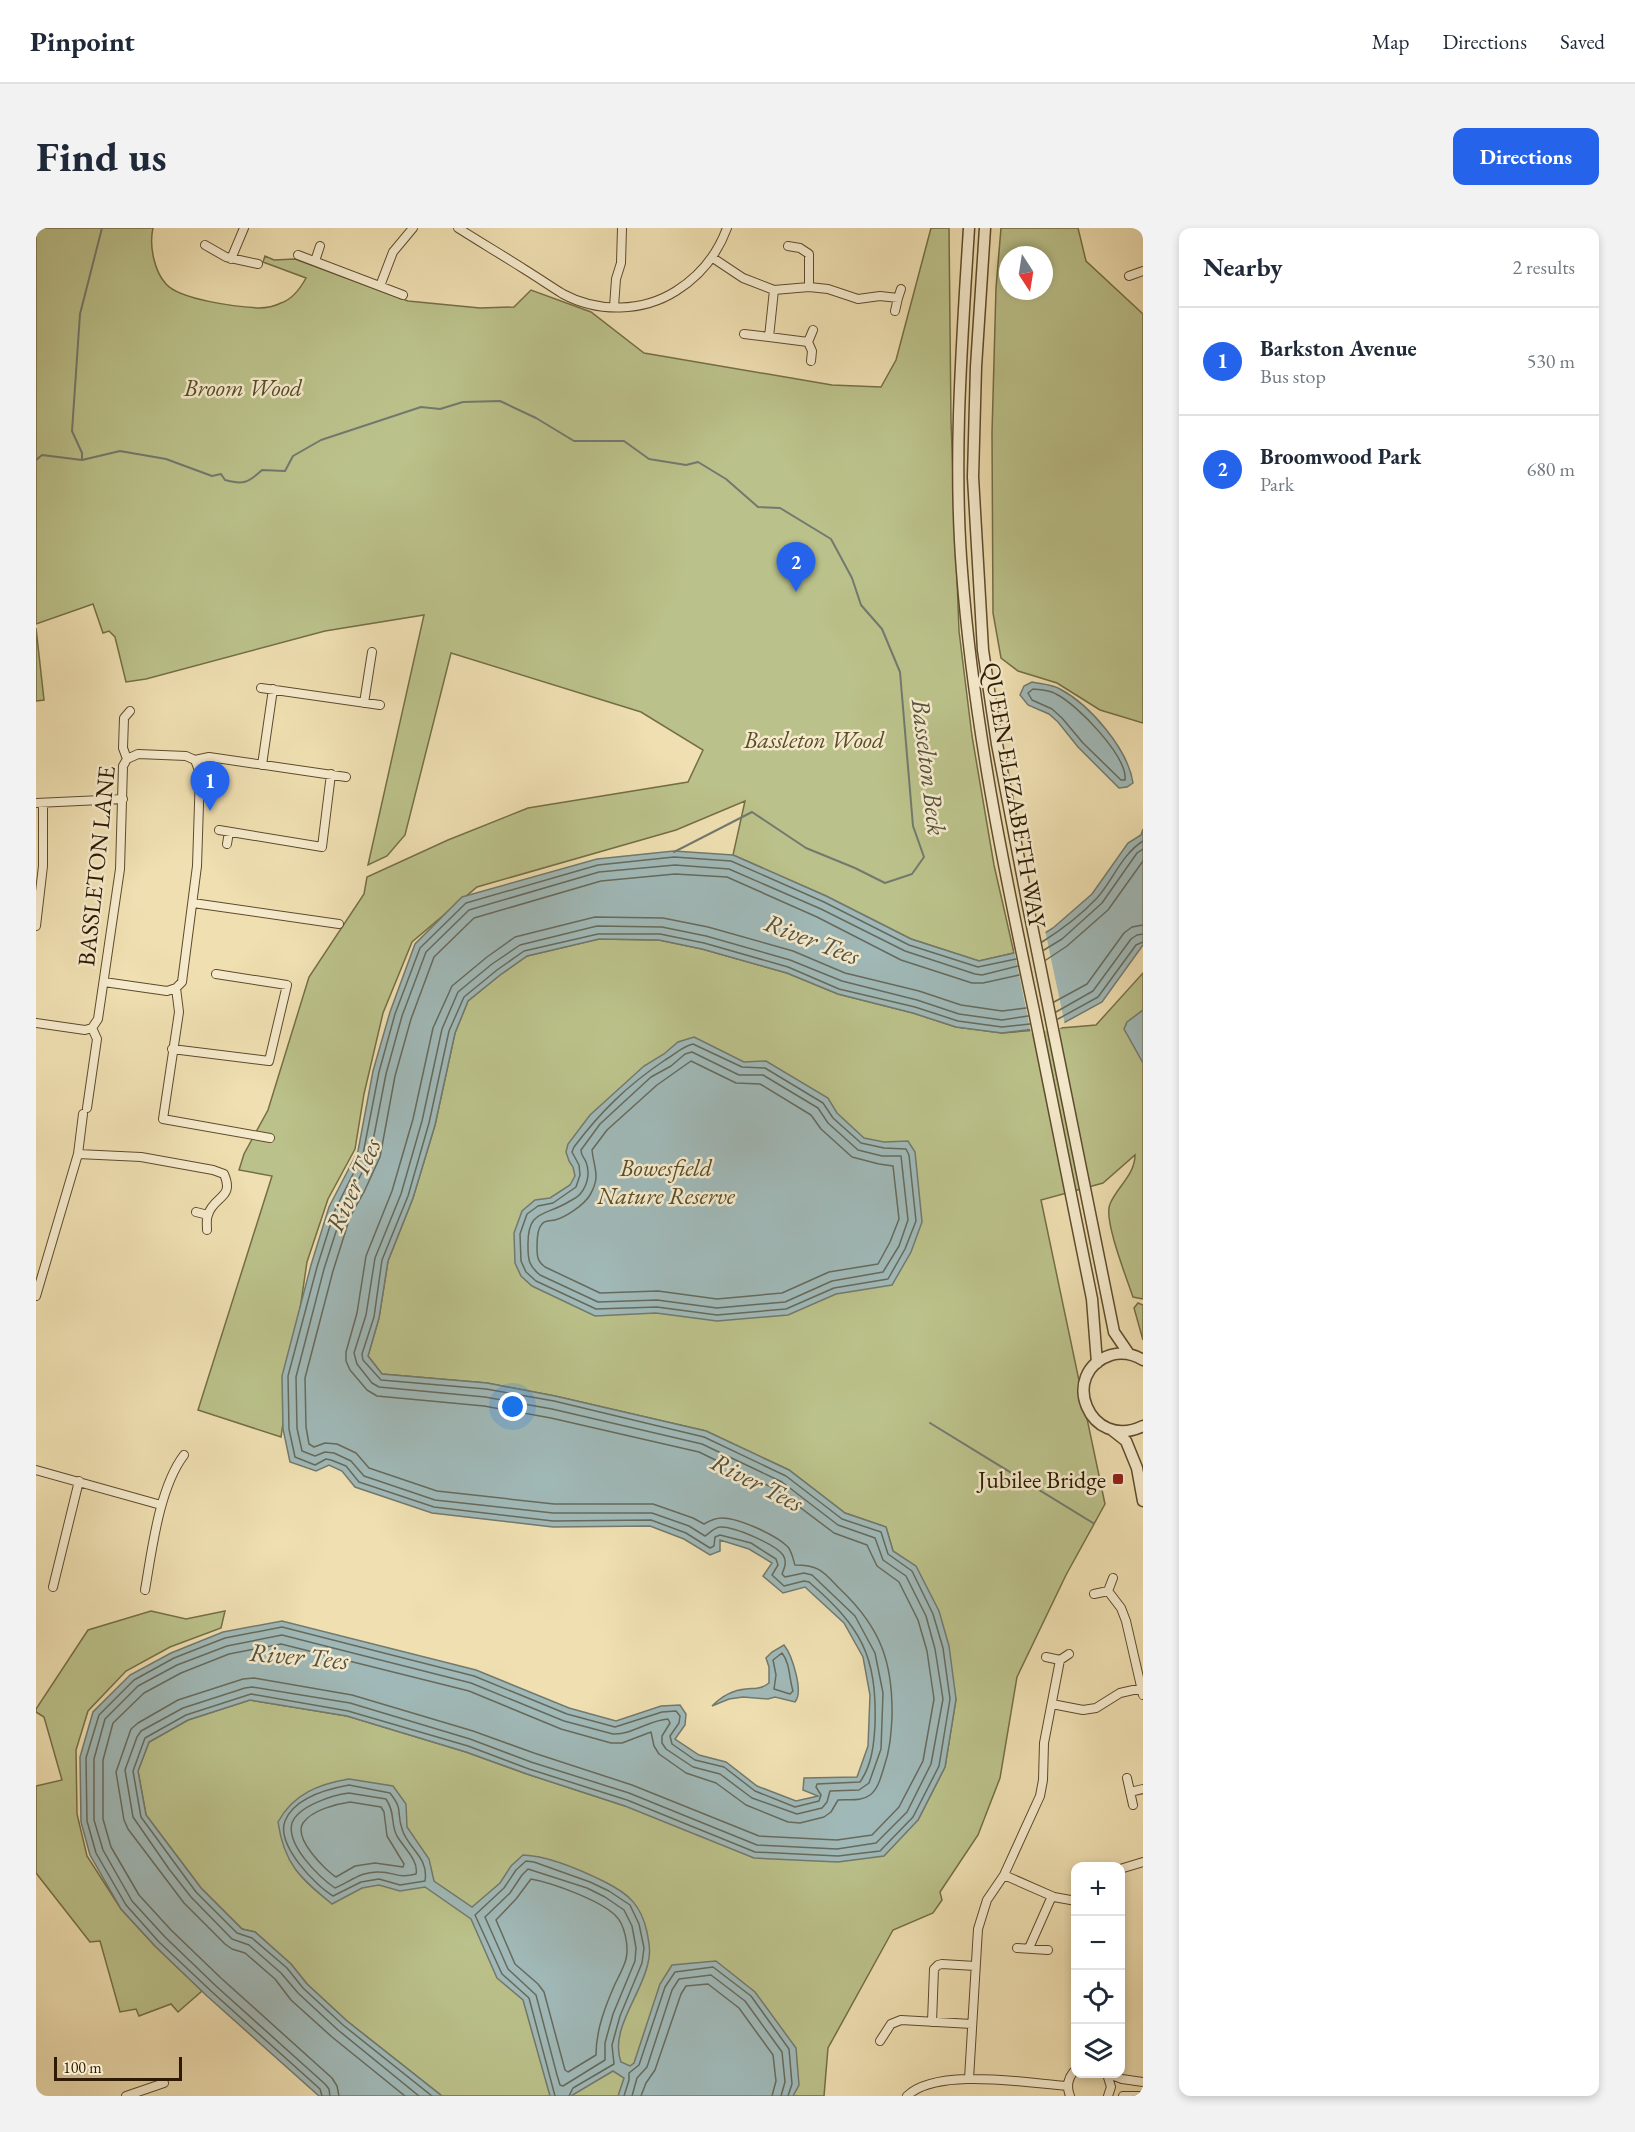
<!DOCTYPE html>
<meta charset="utf-8">
<style>
:root{--surface:#fff;--page:#f2f2f3;--text:#1f2937;--muted:#747a83;--line:#e0e1e3;--accent:#2563eb}
body{margin:0;font-family:"EB Garamond",serif;background:var(--page);color:var(--text)}
.controls{position:absolute;right:18px;bottom:18px;display:grid;overflow:hidden;border-radius:12px;box-shadow:0 3px 9px #0003}
.controls button{width:54px;height:54px;display:grid;place-items:center;padding:0;border:0;border-bottom:2px solid var(--line);background:var(--surface);color:var(--text);font:30px sans-serif}
.compass{position:absolute;left:963px;top:18px;width:54px;height:54px;border-radius:50%;background:var(--surface);box-shadow:0 3px 9px #0003;rotate:168deg}
.scale{position:absolute;left:18px;bottom:15px;width:128px;box-sizing:border-box;padding-left:6px;border:3px solid #2d1a00;border-top:0;font-size:16px;line-height:21px;white-space:nowrap;color:#2d1a00;-webkit-text-stroke:4px #f5eacc;paint-order:stroke}
.you{position:absolute;left:477px;top:1179px;width:21px;height:21px;margin:-15px;border:4px solid #fff;border-radius:50%;background:#1a73e8;box-shadow:0 0 0 9px #1a73e833}
.badge{display:grid;place-items:center;width:39px;height:39px;border-radius:50%;background:var(--accent);color:#fff;font-size:20px;font-weight:700}
.pin{position:absolute;translate:-50% -50px;filter:drop-shadow(0 2px 3px #0008)}
.pin::after{content:'';position:absolute;top:32px;width:21px;height:18px;background:inherit;clip-path:polygon(0 0,100% 0,50% 100%)}
.list{margin:0;padding:0;list-style:none}
h2{display:flex;justify-content:space-between;align-items:center;height:78px;margin:0;padding:0 24px;font-size:26px}
h2 small{font-size:20px;font-weight:400;color:var(--muted)}
.list li{display:grid;grid-template-columns:39px 1fr auto;gap:18px;align-items:center;box-sizing:border-box;height:108px;padding:0 24px;border-top:2px solid var(--line)}
.list b{display:block;font-size:22px;white-space:nowrap}
.list p{margin:0;font-size:20px;white-space:nowrap;color:var(--muted)}
.list em{font-size:20px;font-style:normal;color:var(--muted)}
.icon{flex:none;width:33px;height:33px;fill:none;stroke:currentColor;stroke-width:2;stroke-linecap:round;stroke-linejoin:round}
.map{position:relative;flex:none;width:1107px;height:1868px;overflow:hidden;border-radius:12px}
header{display:flex;align-items:center;gap:36px;box-sizing:border-box;height:84px;padding:0 30px;background:var(--surface);border-bottom:2px solid var(--line)}
header strong{font-size:28px}
nav{display:flex;gap:33px;margin-inline-start:auto;font-size:21px}
.intro{display:flex;align-items:center;justify-content:space-between;box-sizing:border-box;height:144px;padding:0 36px}
h1{margin:0;font-size:42px}
.button{padding:15px 27px;border-radius:12px;background:var(--accent);color:#fff;font-size:21px;font-weight:700}
main{display:flex;gap:36px;padding:0 36px}
aside{flex:1;background:var(--surface);border-radius:12px;box-shadow:0 3px 9px #0003}
.map>svg:first-child{display:block}
.green{fill:#bbc18a;stroke:#746e45;stroke-width:1.5;fill-rule:evenodd}
.water{fill:#a0b9b8;stroke:#72796e;stroke-width:1.5}
.pier{fill:#efdfb1}
.lines{fill:none;stroke-linecap:round;stroke-linejoin:round}
.shore{stroke:#666a5c;stroke-width:1.5}
.stream{stroke:#72796e;stroke-width:2}
.minor-casing{stroke:#5e4b2c;stroke-width:10}
.tertiary-casing{stroke:#5e4b2c;stroke-width:13}
.minor{stroke:#f5eacc;stroke-width:8}
.tertiary{stroke:#f5eacc;stroke-width:10}
.poi-dot{fill:#8f2418;stroke:#f5eacc;stroke-width:2}
.labels{text-anchor:middle;dominant-baseline:central;stroke-width:5;stroke-linejoin:round;paint-order:stroke}
.park-label{font-size:24px;font-style:italic;fill:#584c29;stroke:#f5eacc}
.street-label{font-size:24px;fill:#2d1a00;stroke:#f5eacc}
.poi-label{font-size:24px;fill:#2d1a00;stroke:#f5eacc;text-anchor:end}
.water-label{font-size:26px;font-style:italic;fill:#555240;stroke:#f5eacc}
</style>
<header>
<strong>Pinpoint</strong>
<nav><a>Map</a><a>Directions</a><a>Saved</a></nav>
</header>
<div class="intro"><h1>Find us</h1><a class="button">Directions</a></div>
<main>
<div class="map">
<svg width="1107" height="1868" viewBox="0 0 1107 1868">
<rect width="100%" height="100%" fill="#efdfb1"/>
<filter id="stains"><feTurbulence type="fractalNoise" baseFrequency=".00333" numOctaves="4"/><feColorMatrix values="0 0 0 0 .2 0 0 0 0 .09 0 0 0 0 .02 0 0 0 .5 -.17"/></filter>
<radialGradient id="worn" r=".72"><stop offset=".6" stop-color="#630" stop-opacity="0"/><stop offset="1" stop-color="#630" stop-opacity=".3"/></radialGradient>
<path class="green" d="M0 0H117C113 17 118 43 130 56 144 72 202 79 223 80 229 80 239 78 245 75 257 71 264 61 270 50L227 34 229 28 238 32 259 31 372 73 444 80 478 79 495 62 555 84 608 125 796 157 845 159 860 132 895 0H913L915 193 923 403 936 508 958 637 978 725 943 733 875 711 790 668 697 627 709 573 640 602 441 659 376 714 347 785 328 866 319 921 292 971 271 1034 245 1209 162 1182 236 948 203 942 208 926 232 882 273 749 328 666 331 649 412 612 492 580 652 554 667 522 605 484 415 425 369 607 351 628 332 637 388 387 289 403 110 451 90 454 79 409 73 403 67 405 57 376 0 396Z
M965 0H1042L1050 33 1107 86V495L1064 482 1021 455 982 443 965 430 957 385 956 205 960 60ZM972 27H1008V63H972Z
M0 400 8 472 0 473Z
M563 711 623 712 666 721 751 745 802 766 877 785 920 799 966 805 1060 797 1107 745V1071L1097 1069C1091 1051 1067 991 1074 976 1081 959 1099 947 1099 927L1067 955 1005 972 1069 1276 1030 1347 981 1449 964 1550 942 1607 904 1664 906 1672 897 1685 857 1702 792 1820 788 1868H406L311 1793 271 1756 255 1736 219 1704 206 1701 165 1660 110 1587 102 1543 113 1514 152 1492 214 1472 311 1488 430 1524 491 1546 589 1578 882 1592 909 1539 920 1471 857 1323 850 1299 809 1285 753 1242 670 1203 519 1168 451 1155 346 1146 332 1128 343 1090 352 1033 377 970 399 897 419 805 432 773 464 747 491 728Z
M1102 1075 1107 1077V1112L1098 1080Z
M115 1383 150 1391 189 1383 185 1400 134 1419 90 1443 52 1483 40 1522 41 1586 51 1628 85 1681 119 1718 166 1763 142 1784 135 1776 103 1788 100 1781 84 1784 64 1713 54 1714 0 1645V1558L26 1552 8 1489 0 1484V1481L52 1402Z"/>
<path class="water" d="M996 454C1005 456 1016 456 1024 461 1054 477 1092 521 1097 555L1091 559 1083 560 1042 519 1022 494 1013 486 992 477 984 467 988 458Z
M1107 601V717L1066 774 1022 798 966 805 920 799 877 785 802 766 751 745 666 721 623 712 563 711 491 728 464 747 432 773 419 805 399 897 377 970 352 1033 343 1090 332 1128 346 1146 451 1155 519 1168 670 1203 753 1242 809 1285 850 1299 857 1323 880 1338 903 1383 913 1418 920 1471 909 1539 882 1592 848 1628 802 1634 718 1630 589 1578 491 1546 430 1524 311 1488 214 1472 152 1492 113 1514 102 1543 110 1587 165 1660 206 1701 219 1704 255 1736 271 1756 311 1793 406 1868H283L171 1768 119 1718 85 1681 54 1627 45 1594 44 1529 57 1484 94 1447 135 1425 187 1404 246 1393 440 1442 533 1480 580 1493 625 1478 644 1477 650 1486 649 1497 639 1511 663 1527 690 1534 721 1558 760 1573 782 1568 767 1562 768 1550 821 1549 832 1518 834 1467 827 1429 808 1395 769 1359 747 1365 727 1348 736 1335 713 1321 684 1312V1323L674 1327 648 1311 614 1298 517 1299 396 1285 319 1259 306 1243 293 1237 280 1243 254 1234 247 1201 246 1148 275 1037 293 979 322 923 337 843 354 784 379 716 426 669 561 631 638 623 697 627 790 668 875 711 943 733 978 725 1017 700 1056 666 1092 615 1105 607Z
M1107 782V835L1088 801 1091 794Z
M658 809 708 834 730 833 792 870 801 885 828 910 848 914 872 913 879 924 886 994 875 1024 856 1057 800 1066 752 1087 681 1093 620 1085 559 1088 496 1058 485 1048 479 1035 478 1005 486 983 499 972 514 970 534 957 539 948 537 939 533 933 530 924 532 916 554 887 608 838 628 826 642 814Z
M748 1417C756 1427 768 1464 759 1474L739 1469 732 1471 707 1469 693 1471 676 1478C686 1468 696 1462 710 1461 721 1460 725 1461 733 1455V1439L730 1430 736 1424Z
M313 1551 357 1558 370 1576 371 1599 393 1631 398 1653 436 1679 464 1655 475 1638 487 1627C514 1628 545 1642 569 1654 593 1666 605 1677 611 1704 613 1715 615 1724 612 1735 606 1766 573 1802 585 1834L594 1838 598 1835 624 1756 636 1737 680 1733 719 1764 760 1820 763 1857 757 1868H582L588 1850 577 1843 535 1868H514L487 1772 461 1750 435 1691 389 1659 364 1663 343 1657 326 1660 296 1676C264 1650 248 1636 242 1594 257 1566 283 1556 313 1551Z"/>
<path class="pier" d="M1009 702 1029 797 1023 801 995 805 978 722Z"/>
<g class="lines">
<path class="shore" d="M997 461C1004 462 1014 462 1020 466 1041 476 1092 529 1089 552H1085L1047 515 1026 490 1016 481 996 472 992 465Z
M1006 714C1025 702 1045 687 1061 670 1077 652 1086 626 1107 613
M1008 722 1026 711 1066 675 1101 625 1107 621
M1010 732 1031 718 1072 682 1107 633
M1018 774 1051 756 1088 705 1096 699 1107 697
M1020 784 1057 763 1095 711 1101 707 1107 706
M1022 791 1062 769 1100 717 1107 714
M657 816 706 839 729 840 787 875 797 890 825 915 848 920 870 921 873 927 880 993 869 1021 852 1051 798 1060 750 1081 681 1087 621 1079 560 1081 500 1053 490 1044 485 1033 484 1006 491 986 502 978 517 975 540 959 544 947 543 937 536 924 538 919C565 883 592 857 629 832 640 826 645 819 657 816Z
M656 824 703 847H727L782 880 792 895 822 922 846 928H865L872 992 863 1018 847 1044 796 1053 749 1074 681 1080 621 1072 562 1074 504 1047C493 1038 492 1032 492 1019 491 980 509 989 534 973 538 971 542 969 545 965 552 956 554 944 550 934 548 929 545 928 545 922L564 896 615 849 635 838 649 826Z
M655 833 700 855 724 856 775 887 785 901 816 929 843 936 857 938 863 991 854 1014 842 1036 793 1044 746 1065 681 1071 622 1063 564 1065 509 1039C501 1033 501 1028 501 1018 501 1011 501 1001 506 996 509 992 515 993 519 992 530 989 548 977 554 967 565 948 558 941 556 922L571 902 621 857Z
M746 1425C754 1435 753 1450 757 1463L754 1466 738 1461 740 1447 737 1432Z
M313 1557 354 1565C368 1583 360 1583 366 1601 372 1621 393 1629 389 1653L364 1657 343 1651 325 1654 297 1668C279 1657 240 1617 249 1593 258 1570 291 1561 313 1557Z
M313 1565 350 1571C360 1586 354 1595 361 1608 368 1620 383 1633 380 1646 362 1651 359 1644 343 1644 325 1643 314 1654 299 1660 283 1649 250 1617 256 1595 262 1578 297 1567 313 1565Z
M314 1574 345 1579 348 1584 351 1608 368 1636 367 1639 339 1635 319 1638 300 1649C289 1642 257 1610 267 1595 276 1582 300 1576 314 1574Z
M492 1641 551 1660 569 1669 588 1682 596 1698 600 1720 599 1733 577 1786 569 1815V1832L527 1858 524 1857 521 1847 500 1767 472 1741 449 1689 474 1665 486 1647Z
M495 1651C517 1655 563 1672 579 1687 589 1696 593 1719 590 1731 588 1739 583 1748 579 1756 569 1779 560 1802 560 1827L532 1844 529 1842 508 1764 502 1756 479 1736 460 1692 480 1671Z
M286 1868 284 1861 175 1763 123 1714 90 1677 60 1625 51 1593 50 1530 63 1487 98 1452 138 1430 189 1410 246 1399 438 1448 531 1486 579 1499 626 1484 640 1483 644 1488 643 1495 634 1508 636 1516 659 1532 688 1539 719 1563 759 1579 783 1573 785 1567 780 1559 781 1556 824 1554C836 1537 838 1516 839 1497 841 1427 825 1399 773 1354L768 1353 748 1358 736 1347 742 1337 740 1331 715 1315 684 1307 679 1309 678 1318 674 1320 650 1305 615 1292 517 1293 398 1279 323 1254 310 1238 295 1232 290 1231 279 1237 259 1229 253 1201 252 1148 281 1039 299 982 327 926 343 844 359 786 384 720 430 675 562 637 638 629 695 633 788 674 873 717 942 739 980 731
M294 1868 293 1861 289 1856 180 1758 129 1709 96 1673 67 1622 58 1592V1531L69 1491 102 1458 141 1437 191 1418 246 1407 435 1455 528 1493 577 1506C596 1507 613 1492 632 1491L634 1495 626 1508V1515L630 1521 657 1539 684 1546 716 1570 761 1586 786 1580 791 1574 794 1563 823 1562 833 1555 845 1521 847 1465 839 1425 819 1388 776 1347 768 1345 749 1349 746 1346C749 1339 751 1333 747 1327 739 1316 699 1299 685 1299 678 1299 674 1305 669 1308L653 1298 616 1285H517L399 1272 328 1248 315 1233 298 1225 289 1224 279 1228 266 1223 261 1200 260 1149 288 1041 306 985 334 928 350 846 366 788 390 724 433 682 563 644 639 637 693 641 785 681 869 723 939 746 946 747 982 738
M303 1868 301 1858 296 1850 186 1751 135 1702 103 1667 75 1619 67 1591V1532L77 1495 108 1465 145 1445 193 1426 245 1416 433 1463 525 1501 575 1515H586L615 1504 618 1518 623 1526 650 1545 680 1555 710 1577 752 1594 764 1595 788 1589 795 1584 802 1572C813 1571 825 1574 834 1567 842 1561 845 1549 848 1539 854 1522 855 1507 856 1489 857 1435 845 1400 805 1362 788 1345 785 1337 759 1337 757 1331 756 1324 752 1319 740 1307 703 1290 686 1290 679 1290 673 1293 668 1296L657 1290 617 1276H518L401 1263 333 1240 320 1225 301 1216 289 1215 278 1219 273 1216 270 1199 269 1150 297 1043 314 989 328 964 344 929 359 848 375 791 398 729 438 690 565 653 639 646 691 649 781 689 865 732 936 755H947L983 747
M369 1868 296 1809 255 1772 239 1751 209 1725 196 1721 189 1716 148 1675 92 1601 88 1592 80 1544 95 1501 102 1495 142 1472 207 1451 218 1450 316 1467 437 1503 498 1525 596 1557 723 1608 801 1612 836 1607 863 1579 887 1533 898 1471 891 1423 882 1392 863 1354 841 1338 831 1317 798 1305 741 1262 663 1224 515 1190 448 1178 341 1168 331 1162 314 1142 310 1133V1124L321 1085 330 1028 356 963 377 891 397 800 416 758 451 729 479 709 559 689 627 690 672 699 757 723 809 745 883 763 925 777 966 783 990 780
M383 1868 302 1802 262 1765 245 1745 213 1717 196 1711 155 1669 133 1641 97 1589 89 1542 101 1509 105 1503 147 1480 209 1460 216 1459 314 1475 434 1511 495 1534 593 1565 721 1617 801 1621 840 1615 871 1584 895 1536 907 1471 899 1421 890 1388 870 1348 847 1332 839 1310 802 1297 746 1254 666 1216 516 1181 449 1169 343 1159 336 1155 321 1136 318 1125 330 1087 339 1030 365 966 386 893 406 801 422 764 456 736 484 717 561 698 626 699 670 708 754 732 806 753 881 772 923 786 966 792 992 788
M396 1868 307 1797 267 1760 251 1740 216 1710 201 1705 160 1664 105 1589 97 1543 109 1510 150 1487 215 1466 312 1483 432 1518 493 1541 591 1572 719 1624 802 1628 844 1623 877 1589 903 1538 914 1471 907 1420 897 1386 876 1343 852 1326 845 1304 806 1291 750 1248 668 1209 518 1173 450 1161 345 1152 327 1132 326 1126 338 1089 346 1032 372 968 393 895 413 803 428 769 461 742 488 723 562 706H624L668 715 752 739 803 761 879 779 922 793 966 799 994 796
M519 1868 493 1770 466 1746 439 1687 468 1660 480 1642 490 1633 498 1634 554 1654 573 1663 594 1677 603 1696 608 1720 606 1735 584 1788 576 1817 578 1836 537 1860 533 1868
M588 1868 593 1852V1845L603 1837 629 1759 639 1744 677 1739 715 1768 753 1821 756 1856 752 1868
M596 1868 601 1850 611 1839 636 1762 643 1751 675 1747 709 1773 746 1824 749 1854 745 1868
M605 1868 610 1855 619 1842 645 1766 650 1758 672 1756 703 1780 737 1827 740 1853 736 1868"/>
<path class="stream" d="M0 232 6 227 46 232 84 223 130 231 176 248 185 246 189 252C207 257 212 255 226 242L249 243 257 228 285 212 385 179 404 181 427 174 464 173 500 190 538 213H588L613 231 650 237 662 234 690 251 722 279 744 280 795 311 816 350 825 377 846 401 864 444 877 598 888 629 876 646 849 655 819 640 770 620 716 584 638 624
M46 232V225L36 203 44 86 66 0
M894 1195 1057 1295"/>
<g class="minor-casing">
<path id="minor" d="M422 0C444 14 466 27 488 41 501 49 514 58 527 66 562 85 607 84 640 63 664 48 681 27 691 0
M169 17 190 29 222 36
M752 18 764 20 773 26V59
M262 27 367 67
M677 30 707 50 738 62 773 59 792 61 822 71 844 68 862 70 865 61
M195 31 208 0
M279 33 284 18
M1093 48 1107 43
M344 58 357 24 377 0
M738 62 733 109 772 114 776 123 775 133
M578 79 580 51 585 35 586 0
M859 83 862 70
M708 106 733 109
M772 114 777 102
M225 460 344 477
M328 475 336 424
M91 531 102 526 150 528 159 532 173 529 310 549
M226 537 237 461
M0 575 87 571
M183 602 286 619 295 546
M191 616 193 604
M157 675 303 696
M0 698 7 638V575
M68 754 131 763 140 760 146 754 161 638 164 545 159 532
M140 760 143 784 127 891 234 910
M0 795 49 802 56 800
M56 800 62 791 84 641 87 538 91 531 87 520 88 490 94 483
M136 821 233 833 251 757 180 746
M51 880 61 811 56 800
M42 926 105 929 177 942 188 946C199 971 177 968 172 987 170 991 171 997 171 1002
M160 984 172 987
M0 1068 42 926 47 886
M0 1242 125 1277
M17 1359 43 1253
M109 1362C116 1322 123 1260 148 1227
M1072 1363 1085 1380 1090 1393 1107 1467
M1058 1366 1072 1363 1077 1350
M1010 1429 1024 1432
M1016 1476 1047 1482 1060 1480 1084 1465 1106 1460
M1091 1550 1097 1577
M1094 1564 1107 1561
M1084 1641 1107 1634
M968 1647 1018 1669 1040 1673
M981 1720 1012 1722
M993 1720 1016 1668
M896 1794 898 1741 902 1737 906 1736 939 1738
M844 1813 855 1796 865 1792 936 1796
M1071 1846 1075 1859 1072 1868
M1073 1846 1086 1851 1107 1854
M933 1851 942 1701 951 1672 968 1647 1004 1568 1007 1552 1008 1515 1024 1432 1033 1426
M90 1868 128 1855
M871 1868C901 1839 990 1855 1031 1858
M1034 1868C1030 1858 1032 1849 1040 1841
M1087 1868H1103"/>
</g>
<g class="tertiary-casing">
<path id="tertiary" d="M933 0C926 114 917 229 926 343 937 491 967 637 998 783 1018 879 1037 975 1056 1071L1061 1135
M949 0 940 139 937 249 947 422 961 516 992 678 1078 1104 1093 1126
M1107 1132C1097 1126 1086 1124 1075 1127 1022 1144 1053 1224 1107 1198
M1076 1202 1090 1213 1101 1240 1107 1273"/>
</g>
<use href="#minor" class="minor"/>
<use href="#tertiary" class="tertiary"/>
</g>
<rect class="poi-dot" x="1076" y="1245" width="12" height="12" rx="3"/>
<g class="labels">
<g class="park-label">
<text x="207" y="159">Broom Wood</text>
<text x="778" y="511">Bassleton Wood</text>
<text x="630" y="939">Bowesfield<tspan x="630" dy="28">Nature Reserve</tspan></text>
</g>
<g class="street-label">
<text transform="translate(979 567) rotate(80)">QUEEN ELIZABETH WAY</text>
<text transform="translate(60 638) rotate(-84)">BASSLETON LANE</text>
</g>
<g class="poi-label">
<text x="1070" y="1251">Jubilee Bridge</text>
</g>
<g class="water-label">
<text transform="translate(893 539) rotate(83)">Basselton Beck</text>
<text transform="translate(776 711) rotate(21)">River Tees</text>
<text transform="translate(317 957) rotate(-66)">River Tees</text>
<text transform="translate(721 1254) rotate(27)">River Tees</text>
<text transform="translate(263 1428) rotate(5)">River Tees</text>
</g>
</g>
<rect width="100%" height="100%" filter="url(#stains)"/>
<rect width="100%" height="100%" fill="url(#worn)"/>
</svg>
<div class="controls">
<button>+</button>
<button>−</button>
<button><svg class="icon" aria-label="locate" viewBox="0 0 24 24"><circle cx="12" cy="12" r="6"/><path d="M12 2v4M12 18v4M2 12h4M18 12h4"/></svg></button>
<button><svg class="icon" aria-label="layers" viewBox="0 0 24 24"><path d="M12 4l9 5-9 5-9-5zM3 14l9 5 9-5"/></svg></button>
</div>
<svg class="compass" viewBox="-18 -18 36 36"><path d="M0-13l5 13h-10z" fill="#e53935"/><path d="M0 13l5-13h-10z" fill="#747a83"/></svg>
<div class="scale">100 m</div>
<div class="you"></div>
<div class="pin badge" style="left:174px;top:583px">1</div>
<div class="pin badge" style="left:760px;top:364px">2</div>
</div>
<aside>
<h2>Nearby<small>2 results</small></h2>
<ul class="list">
<li><span class="badge">1</span><div><b>Barkston Avenue</b><p>Bus stop</p></div><em>530 m</em></li>
<li><span class="badge">2</span><div><b>Broomwood Park</b><p>Park</p></div><em>680 m</em></li>
</ul>
</aside>
</main>
